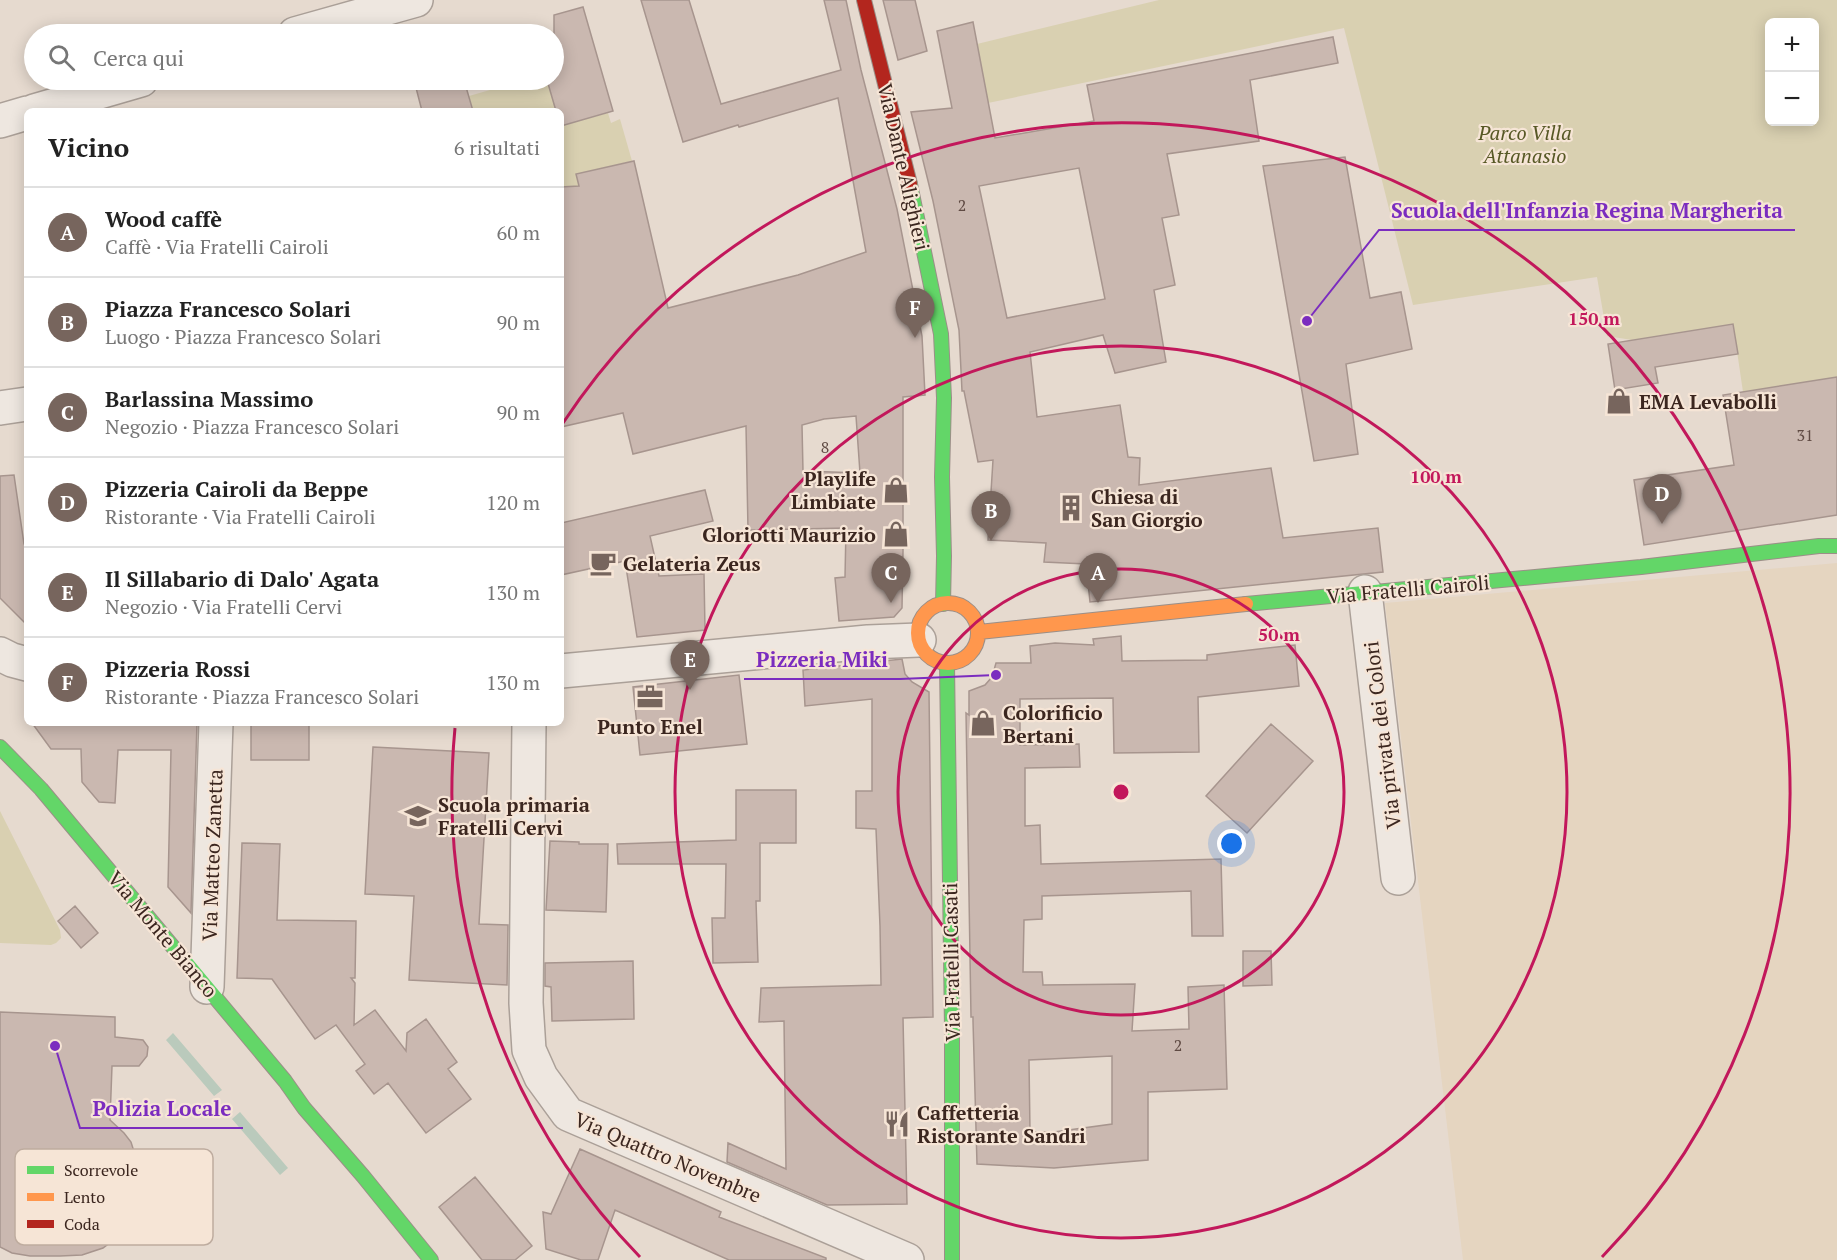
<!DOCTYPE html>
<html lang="it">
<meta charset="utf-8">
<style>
:root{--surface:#fff;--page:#f2f2f2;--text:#222;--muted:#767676;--line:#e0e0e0;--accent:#77655d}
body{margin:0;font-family:"PT Serif",serif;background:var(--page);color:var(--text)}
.controls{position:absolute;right:18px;top:18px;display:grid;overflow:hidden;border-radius:9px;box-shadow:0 3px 15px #0003}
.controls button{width:54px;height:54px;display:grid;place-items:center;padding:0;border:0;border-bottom:2px solid var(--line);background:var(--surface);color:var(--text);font:30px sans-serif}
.you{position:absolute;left:1232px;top:844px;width:21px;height:21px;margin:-15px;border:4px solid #fff;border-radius:50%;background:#1a73e8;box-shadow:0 0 0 9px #1a73e833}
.badge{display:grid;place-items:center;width:39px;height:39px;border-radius:50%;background:var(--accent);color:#fff;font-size:20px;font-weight:700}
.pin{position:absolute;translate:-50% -50px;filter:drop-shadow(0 2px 3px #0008)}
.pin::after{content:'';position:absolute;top:32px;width:21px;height:18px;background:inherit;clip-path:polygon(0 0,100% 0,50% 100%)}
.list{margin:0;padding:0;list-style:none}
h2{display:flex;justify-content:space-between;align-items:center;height:78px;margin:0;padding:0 24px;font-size:26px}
h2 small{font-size:20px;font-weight:400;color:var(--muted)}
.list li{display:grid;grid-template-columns:39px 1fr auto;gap:18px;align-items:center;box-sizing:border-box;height:90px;padding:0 24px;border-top:2px solid var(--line)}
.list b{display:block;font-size:22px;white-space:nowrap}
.list p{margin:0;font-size:20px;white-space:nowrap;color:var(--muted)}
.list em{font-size:20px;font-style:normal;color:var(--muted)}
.icon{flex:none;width:33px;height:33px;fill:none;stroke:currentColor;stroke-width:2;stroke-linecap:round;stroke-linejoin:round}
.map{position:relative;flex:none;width:1837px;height:1260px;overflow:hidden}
.search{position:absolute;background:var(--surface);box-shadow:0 3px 15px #0003;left:24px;top:24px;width:540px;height:66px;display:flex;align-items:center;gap:15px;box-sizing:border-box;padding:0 21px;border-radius:33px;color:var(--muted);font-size:22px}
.panel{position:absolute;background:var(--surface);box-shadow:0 3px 15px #0003;left:24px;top:108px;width:540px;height:618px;border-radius:9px}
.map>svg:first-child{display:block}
.farmland{fill:#e5d5c0}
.green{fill:#d9d0b1;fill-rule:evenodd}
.water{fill:#bacabc}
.building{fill:#cab8b0;stroke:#a7958e;stroke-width:1.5;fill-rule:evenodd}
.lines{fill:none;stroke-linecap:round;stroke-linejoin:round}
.street-casing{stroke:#aba098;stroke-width:36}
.fast-casing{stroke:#9b8f88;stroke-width:16}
.slow-casing{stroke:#9b8f88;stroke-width:16}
.jam-casing{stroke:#9b8f88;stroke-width:16}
.street{stroke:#eee7e0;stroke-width:33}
.fast{stroke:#63d668;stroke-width:14}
.slow{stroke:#ff974d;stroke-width:14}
.jam{stroke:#b3261e;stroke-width:14}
.ring{fill:none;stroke:#c2185b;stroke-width:3}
.labels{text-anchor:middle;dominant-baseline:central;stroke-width:4.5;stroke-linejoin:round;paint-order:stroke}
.number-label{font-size:16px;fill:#5f4a43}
.park-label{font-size:20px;font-style:italic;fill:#575825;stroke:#f6e5d6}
.street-label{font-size:20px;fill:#3b261f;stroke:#f6e5d6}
.poi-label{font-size:20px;font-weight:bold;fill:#3b261f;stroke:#f6e5d6;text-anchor:start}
.key{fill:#f6e5d6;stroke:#beac9f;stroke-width:1.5}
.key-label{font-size:16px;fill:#3b261f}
.centre{fill:#c2185b;stroke:#f6e5d6;stroke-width:3}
.ring-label{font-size:18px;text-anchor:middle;font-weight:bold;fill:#c2185b;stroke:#f6e5d6;stroke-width:4.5;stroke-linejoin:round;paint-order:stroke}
.leader{fill:none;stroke:#7b2cbf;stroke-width:2}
.callout-dot{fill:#7b2cbf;stroke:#f6e5d6;stroke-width:2}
.callout-label{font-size:21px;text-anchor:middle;font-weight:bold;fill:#7b2cbf;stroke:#f6e5d6;stroke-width:4.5;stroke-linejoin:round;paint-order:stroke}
</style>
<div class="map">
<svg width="1837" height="1260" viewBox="0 0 1837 1260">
<rect width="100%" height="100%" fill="#e6dacf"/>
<path class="farmland" d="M1837 563V1260H1463L1385 603Z"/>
<path class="green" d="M1159 0H1837V377L1743 392 1733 324 1632 340 1607 336 1597 277 1413 305 1344 28 988 103 977 44ZM1770 22H1814V122H1770Z
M525 80H547L556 111H473L469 96Z
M608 113 611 123 620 119 632 161 576 174 615 341 561 274V126Z
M0 811 60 930 61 938 56 943 51 945 0 943Z"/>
<path class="water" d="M173 1033 222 1090 214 1096 166 1040Z
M240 1112 288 1168 280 1175 232 1119Z"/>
<path class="building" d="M641 0H689L721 104 841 70 824 0H846L861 70 897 209 922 336 925 395 903 397V552L902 608 894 617 839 621 835 578 845 577 846 528 748 530 746 426 633 454 623 413 561 427V187L579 186 576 174 634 161 668 308 798 275 866 252 838 98 739 127 738 125 683 142ZM856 416 860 473 803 471 802 425 824 419Z
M883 0H915L927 51 898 60Z
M583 7 613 111 561 126V111H556L547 80H554V15Z
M973 22 995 138 1094 121 1087 85 1333 37 1338 63 1250 80 1259 141 1167 154 1179 215 1162 218 1175 285 1154 290 1166 362 1115 373 1103 335 1030 352 1037 417 1120 405 1128 457 1140 458 1139 485 1271 468 1283 538 1378 528 1383 572 1090 602 1086 564 1044 562 1046 543 988 540 993 460 978 462 964 391H962L959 330 933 201 911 112 952 108 937 31ZM1079 168 1105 299 1007 318 979 186Z
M414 80H464L473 111H422Z
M1345 157 1370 298 1401 292 1412 349 1346 364 1358 454 1314 461 1263 166Z
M1733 324 1738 354 1655 367 1658 383 1615 390 1608 344Z
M1837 377V515L1644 545 1634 480 1734 465 1723 395Z
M14 475 24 544 27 547V625L0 598V476Z
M705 490 713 521 650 536 659 576 704 574 705 630 637 637 625 561 561 575V523Z
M1121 636 1122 661 1207 660V655L1295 645 1299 686 1198 697 1199 752 1114 753 1113 698 1020 699V745L1079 744 1080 767 1025 768V826L1040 825 1041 864 1221 859 1223 936H1192L1191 891 1042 896V919L1024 920 1023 972H1042L1043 985 1135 984 1132 1031 1189 1029 1188 987 1224 985 1227 1089 1148 1092V1160L1054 1168 977 1164 973 1021V1017H971L966 713 969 715V691L985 685 992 677 996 663H1031L1030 646 1055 643 1094 645 1093 639ZM1112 1056V1124L1054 1132H1030L1029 1060Z
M902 659 905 674 912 682 929 692 933 1017 903 1018 907 1204 827 1205 727 1162 728 1143 786 1169 784 1021 759 1022 761 988 881 985 880 926 876 829 856 828V791H872V699L805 706 803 670Z
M739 675 747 744 640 755 633 687Z
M32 723H197L191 913 168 887 171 750H118L115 803 99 802 82 782 81 749H51Z
M251 723H309V760H251Z
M1271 724 1313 761 1247 833 1206 796Z
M373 747 489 753 479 924 508 925 507 985 409 980 414 896 365 894Z
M736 790H796V843H760V901H756L758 962 713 963 712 918H725L726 864H618L617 844 736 840Z
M550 841 579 842V844H608L606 912 546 910Z
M242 843 280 844 277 920 356 921 355 978H351L355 983 354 1025 375 1010 406 1051 407 1033 426 1019 457 1062 448 1069 471 1099 426 1133 388 1083 374 1094 356 1071 365 1064 336 1025 315 1039 272 979 237 978Z
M75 906 98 933 81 948 58 921Z
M1243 951H1271L1272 985 1243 986Z
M633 961 634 1019 552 1021 551 987 545 986V963Z
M0 1012 115 1017V1037L143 1040 148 1047 147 1056 139 1066H112L110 1120 124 1133 131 1142 141 1174V1196L134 1217 120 1235 103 1248 82 1255 60 1256H30L12 1253 0 1247Z
M580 1149 721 1212 719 1217 826 1258V1260H729L615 1210 598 1260H581L546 1249 543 1212 551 1214Z
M475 1177 532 1246 515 1260H482L439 1207Z"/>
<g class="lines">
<g class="street-casing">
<path id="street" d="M295 34 416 0
M34 111 141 80
M0 121 27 113
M0 408 27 404
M1365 592 1398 878
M0 654 12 660 27 664
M561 671 868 642 919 640
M529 723 526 1003 529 1050 541 1077 568 1114 907 1260
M207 987 216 723"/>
</g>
<g class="fast-casing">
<path id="fast" d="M910 184 941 334 944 398 942 477 944 556 943 604
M1246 604 1641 567 1819 546H1837
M947 664 952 1029V1260
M0 747 41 789 285 1081 304 1108 363 1176 431 1260"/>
</g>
<g class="slow-casing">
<path id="slow" d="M918 633a30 30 0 1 1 60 0a30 30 0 1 1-60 0Z
M979 632 1246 604"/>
</g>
<g class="jam-casing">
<path id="jam" d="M864 0 910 184"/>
</g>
<use href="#street" class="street"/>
<use href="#fast" class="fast"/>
<use href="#slow" class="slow"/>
<use href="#jam" class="jam"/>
</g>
<g class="ring">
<circle cx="1121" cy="792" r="223"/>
<circle cx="1121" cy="792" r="446"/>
<path d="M640 1257A669 669 0 0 1 455 728M563 423A669 669 0 1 1 1602 1257"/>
</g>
<defs>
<g id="shop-bare" transform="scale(2.07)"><path d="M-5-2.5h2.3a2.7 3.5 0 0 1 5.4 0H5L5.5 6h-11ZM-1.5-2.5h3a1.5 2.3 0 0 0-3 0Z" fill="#77655d" stroke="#f6e5d6" stroke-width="2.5" paint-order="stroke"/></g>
<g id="building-bare" transform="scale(2.07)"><path d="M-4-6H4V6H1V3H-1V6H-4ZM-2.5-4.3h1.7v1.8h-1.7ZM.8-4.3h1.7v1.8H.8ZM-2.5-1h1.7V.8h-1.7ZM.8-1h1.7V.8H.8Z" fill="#77655d" stroke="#f6e5d6" stroke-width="2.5" paint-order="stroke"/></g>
<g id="cafe-bare" transform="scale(2.07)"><path d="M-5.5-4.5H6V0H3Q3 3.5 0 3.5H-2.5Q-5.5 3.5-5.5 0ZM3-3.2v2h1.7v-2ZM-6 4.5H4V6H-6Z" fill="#77655d" stroke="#f6e5d6" stroke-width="2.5" paint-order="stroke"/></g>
<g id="office-bare" transform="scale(2.07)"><path d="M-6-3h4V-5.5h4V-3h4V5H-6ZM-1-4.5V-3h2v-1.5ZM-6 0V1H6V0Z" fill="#77655d" stroke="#f6e5d6" stroke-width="2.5" paint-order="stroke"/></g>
<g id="school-bare" transform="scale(2.07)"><path d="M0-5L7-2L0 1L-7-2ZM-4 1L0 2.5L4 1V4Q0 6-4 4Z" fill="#77655d" stroke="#f6e5d6" stroke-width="2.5" paint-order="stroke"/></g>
<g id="restaurant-bare" transform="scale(2.07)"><path d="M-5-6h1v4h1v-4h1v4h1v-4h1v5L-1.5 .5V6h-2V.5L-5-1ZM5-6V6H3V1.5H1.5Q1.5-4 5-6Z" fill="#77655d" stroke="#f6e5d6" stroke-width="2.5" paint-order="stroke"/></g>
</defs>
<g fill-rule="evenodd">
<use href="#shop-bare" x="1619" y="401"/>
<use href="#shop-bare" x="896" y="490"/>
<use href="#building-bare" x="1071" y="508"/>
<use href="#shop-bare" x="896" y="534"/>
<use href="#cafe-bare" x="603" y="563"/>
<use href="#office-bare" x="650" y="697"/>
<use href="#shop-bare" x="983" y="723"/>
<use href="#school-bare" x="418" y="816"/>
<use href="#restaurant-bare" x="897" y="1124"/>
</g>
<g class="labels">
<g class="number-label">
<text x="962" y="205">2</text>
<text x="1805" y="435">31</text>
<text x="825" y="447">8</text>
<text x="1178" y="1045">2</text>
</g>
<g class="park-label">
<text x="1525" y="132">Parco Villa<tspan x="1525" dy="23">Attanasio</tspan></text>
</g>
<g class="street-label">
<text transform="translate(904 167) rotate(77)">Via Dante Alighieri</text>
<text transform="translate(1408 589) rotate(-5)">Via Fratelli Cairoli</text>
<text transform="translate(1382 735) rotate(-97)">Via privata dei Colori</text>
<text transform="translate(212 855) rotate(-88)">Via Matteo Zanetta</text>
<text transform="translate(163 934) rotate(50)">Via Monte Bianco</text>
<text transform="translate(951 962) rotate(-91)">Via Fratelli Casati</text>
<text transform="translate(668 1157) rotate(23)">Via Quattro Novembre</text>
</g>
<g class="poi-label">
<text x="1639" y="401">EMA Levabolli</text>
<text x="876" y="478" text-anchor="end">Playlife<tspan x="876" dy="23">Limbiate</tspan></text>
<text x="1091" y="496">Chiesa di<tspan x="1091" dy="23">San Giorgio</tspan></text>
<text x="876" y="534" text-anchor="end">Gloriotti Maurizio</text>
<text x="623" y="563">Gelateria Zeus</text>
<text x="1003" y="712">Colorificio<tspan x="1003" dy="23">Bertani</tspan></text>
<text x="650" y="726" text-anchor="middle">Punto Enel</text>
<text x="438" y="804">Scuola primaria<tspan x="438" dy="23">Fratelli Cervi</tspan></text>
<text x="917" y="1112">Caffetteria<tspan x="917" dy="23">Ristorante Sandri</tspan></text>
</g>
</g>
<rect x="15" y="1149" width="198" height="96" rx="9" class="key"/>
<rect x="27" y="1166" width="27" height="8" fill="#63d668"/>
<rect x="27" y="1193" width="27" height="8" fill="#ff974d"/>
<rect x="27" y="1220" width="27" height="8" fill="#b3261e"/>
<g class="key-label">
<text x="64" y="1176">Scorrevole</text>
<text x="64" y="1203">Lento</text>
<text x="64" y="1230">Coda</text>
</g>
<circle cx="1121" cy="792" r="9" class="centre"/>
<g class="ring-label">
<text x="1594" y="325">150 m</text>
<text x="1436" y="483">100 m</text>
<text x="1279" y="641">50 m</text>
</g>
<path class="leader" d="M1307 321L1379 230H1795M996 675L900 679H744M55 1046L80 1128H243"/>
<g class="callout-dot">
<circle cx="1307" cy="321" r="6"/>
<circle cx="996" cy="675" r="6"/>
<circle cx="55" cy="1046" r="6"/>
</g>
<g class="callout-label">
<text x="1587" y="218">Scuola dell'Infanzia Regina Margherita</text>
<text x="822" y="667">Pizzeria Miki</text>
<text x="162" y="1116">Polizia Locale</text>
</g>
</svg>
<div class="controls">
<button>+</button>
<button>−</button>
</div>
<div class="you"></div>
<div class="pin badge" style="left:1098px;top:603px">A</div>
<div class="pin badge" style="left:991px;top:541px">B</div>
<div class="pin badge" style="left:891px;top:603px">C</div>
<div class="pin badge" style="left:1662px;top:524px">D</div>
<div class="pin badge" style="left:690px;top:690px">E</div>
<div class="pin badge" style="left:915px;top:338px">F</div>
<div class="search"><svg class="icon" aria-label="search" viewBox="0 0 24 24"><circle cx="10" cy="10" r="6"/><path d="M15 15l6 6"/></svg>Cerca qui</div>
<section class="panel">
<h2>Vicino<small>6 risultati</small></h2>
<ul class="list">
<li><span class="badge">A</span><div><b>Wood caffè</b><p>Caffè · Via Fratelli Cairoli</p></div><em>60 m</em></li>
<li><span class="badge">B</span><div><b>Piazza Francesco Solari</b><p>Luogo · Piazza Francesco Solari</p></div><em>90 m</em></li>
<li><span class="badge">C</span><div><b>Barlassina Massimo</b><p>Negozio · Piazza Francesco Solari</p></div><em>90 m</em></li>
<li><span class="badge">D</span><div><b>Pizzeria Cairoli da Beppe</b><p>Ristorante · Via Fratelli Cairoli</p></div><em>120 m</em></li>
<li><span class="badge">E</span><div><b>Il Sillabario di Dalo' Agata</b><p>Negozio · Via Fratelli Cervi</p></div><em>130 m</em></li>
<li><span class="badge">F</span><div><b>Pizzeria Rossi</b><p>Ristorante · Piazza Francesco Solari</p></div><em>130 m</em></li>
</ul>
</section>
</div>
